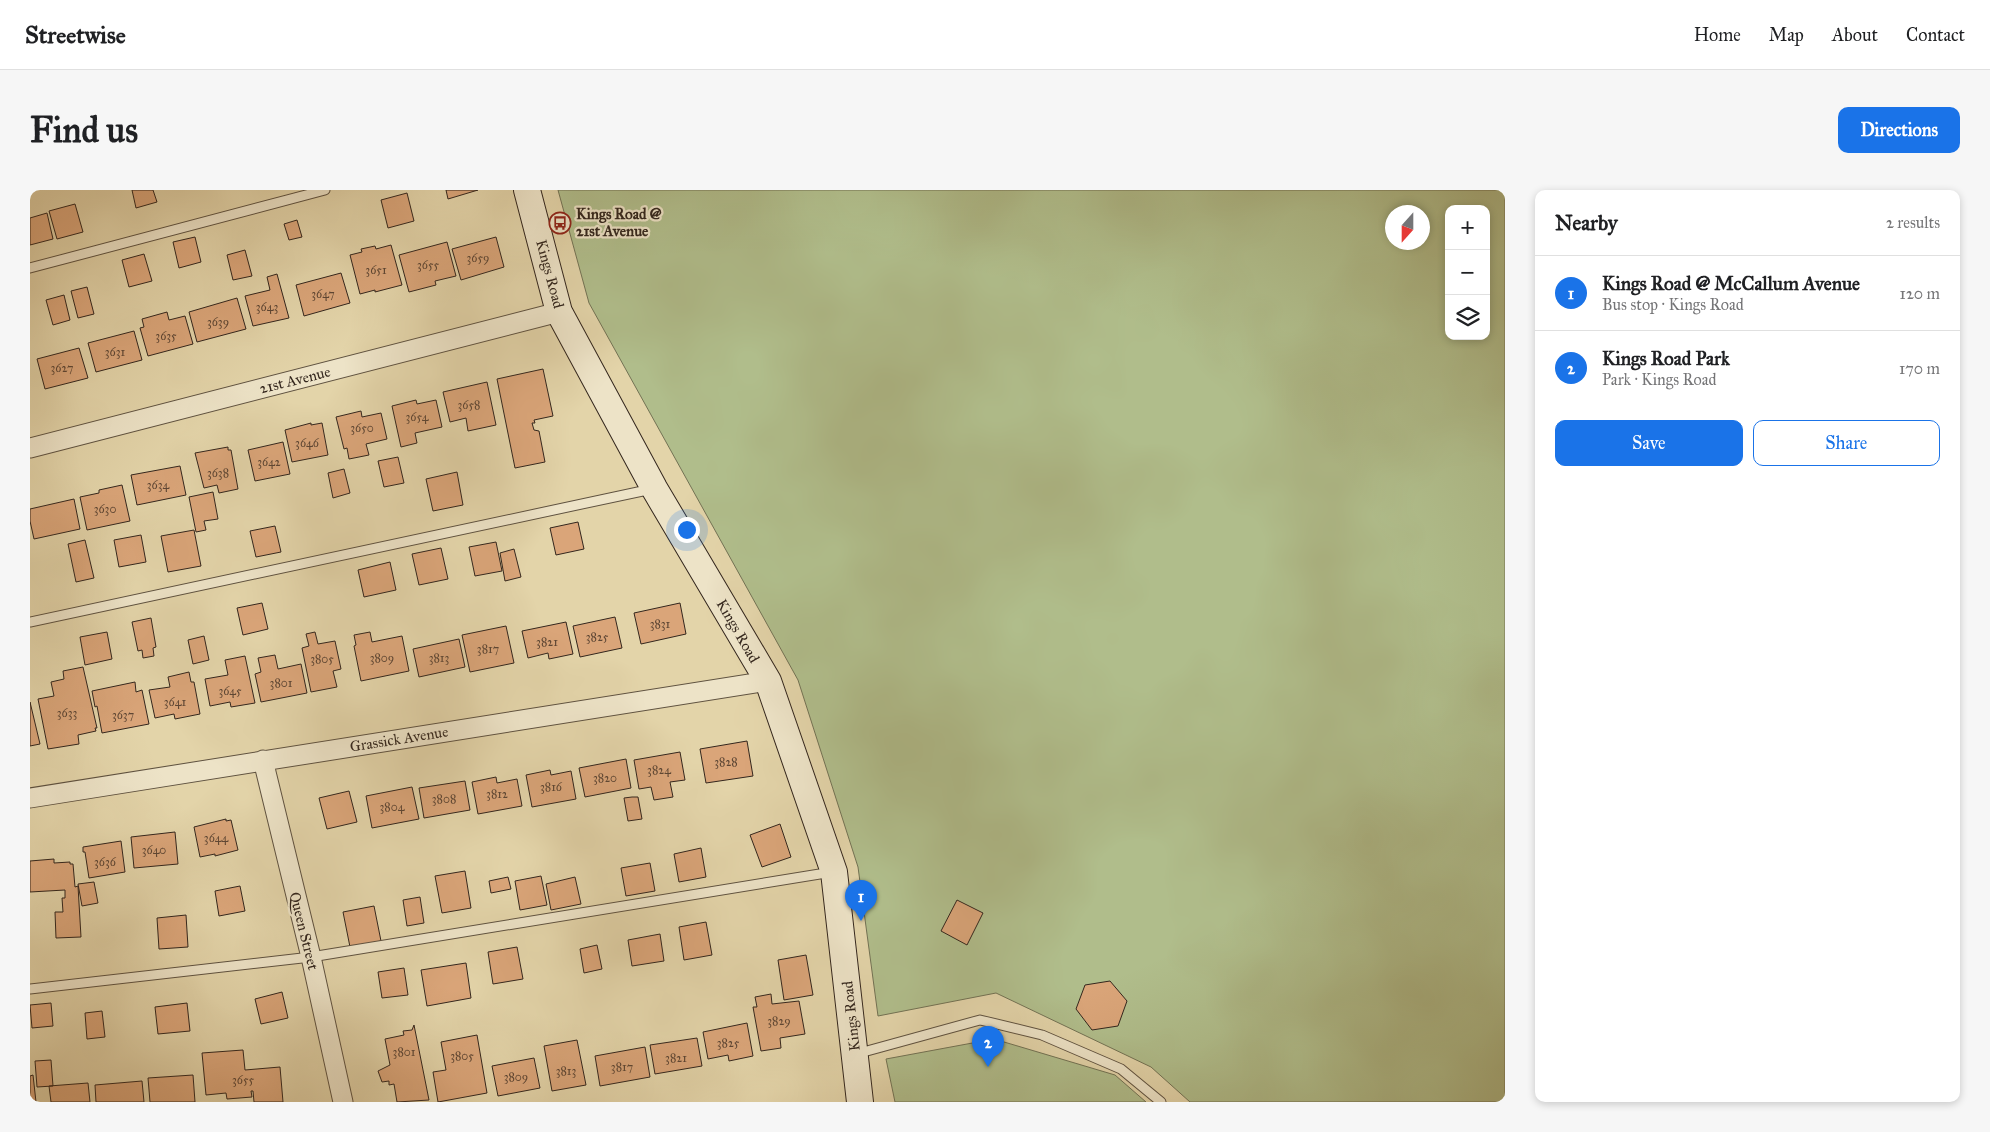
<!DOCTYPE html>
<meta charset="utf-8">
<style>
:root{--surface:#fff;--page:#f6f6f6;--text:#202124;--muted:#757577;--line:#e0e0e0;--accent:#1a73e8}
body{margin:0;font-family:"IM FELL Great Primer",serif;background:var(--page);color:var(--text)}
.controls{position:absolute;right:15px;top:15px;display:grid;overflow:hidden;border-radius:10px;box-shadow:0 2px 8px #0003}
.controls button{width:45px;height:45px;display:grid;place-items:center;padding:0;border:0;border-bottom:1px solid var(--line);background:var(--surface);color:var(--text);font:25px sans-serif}
.compass{position:absolute;left:1355px;top:15px;width:45px;height:45px;border-radius:50%;background:var(--surface);box-shadow:0 2px 8px #0003;rotate:201deg}
.you{position:absolute;left:656px;top:339px;width:18px;height:18px;margin:-12px;border:4px solid #fff;border-radius:50%;background:#1a73e8;box-shadow:0 0 0 8px #1a73e833}
.badge{display:grid;place-items:center;width:32px;height:32px;border-radius:50%;background:var(--accent);color:#fff;font-size:16px;font-weight:700}
.pin{position:absolute;translate:-50% -41px;filter:drop-shadow(0 1px 2px #0008)}
.pin::after{content:'';position:absolute;top:26px;width:18px;height:15px;background:inherit;clip-path:polygon(0 0,100% 0,50% 100%)}
.list{margin:0;padding:0;list-style:none}
h2{display:flex;justify-content:space-between;align-items:center;height:65px;margin:0;padding:0 20px;font-size:21px}
h2 small{font-size:16px;font-weight:400;color:var(--muted)}
.list li{display:grid;grid-template-columns:32px 1fr auto;gap:15px;align-items:center;box-sizing:border-box;height:75px;padding:0 20px;border-top:1px solid var(--line)}
.list b{display:block;font-size:19px;white-space:nowrap}
.list p{margin:0;font-size:16px;white-space:nowrap;color:var(--muted)}
.list em{font-size:16px;font-style:normal;color:var(--muted)}
.actions{display:flex;gap:10px;padding:15px 20px}
.actions a{flex:1;padding:11px 0;border:1px solid var(--accent);border-radius:10px;text-align:center;font-size:18px;color:var(--accent)}
.actions .main{background:var(--accent);color:#fff}
.icon{flex:none;width:28px;height:28px;fill:none;stroke:currentColor;stroke-width:2;stroke-linecap:round;stroke-linejoin:round}
.map{position:relative;flex:none;width:1475px;height:912px;overflow:hidden;border-radius:10px}
header{display:flex;align-items:center;gap:30px;box-sizing:border-box;height:70px;padding:0 25px;background:var(--surface);border-bottom:1px solid var(--line)}
header strong{font-size:24px}
nav{display:flex;gap:28px;margin-inline-start:auto;font-size:18px}
.intro{display:flex;align-items:center;justify-content:space-between;box-sizing:border-box;height:120px;padding:0 30px}
h1{margin:0;font-size:35px}
.button{padding:12px 22px;border-radius:10px;background:var(--accent);color:#fff;font-size:18px;font-weight:700}
main{display:flex;gap:30px;padding:0 30px}
aside{flex:1;background:var(--surface);border-radius:10px;box-shadow:0 2px 8px #0003}
.map>svg:first-child{display:block}
.green{fill:#b0bd8b;stroke:#727254;fill-rule:evenodd}
.building{fill:#daa579;stroke:#33261d}
.lines{fill:none;stroke-linecap:round;stroke-linejoin:round}
.lane-casing{stroke:#5f5240;stroke-width:11}
.street-casing{stroke:#5f5240;stroke-width:21}
.secondary-casing{stroke:#33261d;stroke-width:28}
.lane{stroke:#ede3c7;stroke-width:9}
.street{stroke:#ede3c7;stroke-width:19}
.secondary{stroke:#ede3c7;stroke-width:26}
.labels{text-anchor:middle;dominant-baseline:central;stroke-width:4.5;stroke-linejoin:round;paint-order:stroke}
.number-label{font-size:12px;fill:#5d4634}
.poi-label{font-size:15px;font-weight:bold;fill:#33261d;stroke:#ede3c7;text-anchor:start}
.street-label{font-size:15px;fill:#33261d;stroke:#ede3c7}
</style>
<header>
<strong>Streetwise</strong>
<nav><a>Home</a><a>Map</a><a>About</a><a>Contact</a></nav>
</header>
<div class="intro"><h1>Find us</h1><a class="button">Directions</a></div>
<main>
<div class="map">
<svg width="1475" height="912" viewBox="0 0 1475 912">
<rect width="100%" height="100%" fill="#e3d4a9"/>
<filter id="stains"><feTurbulence type="fractalNoise" baseFrequency=".004" numOctaves="4"/><feColorMatrix values="0 0 0 0 .2 0 0 0 0 .09 0 0 0 0 .02 0 0 0 .5 -.17"/></filter>
<radialGradient id="worn" r=".72"><stop offset=".6" stop-color="#630" stop-opacity="0"/><stop offset="1" stop-color="#630" stop-opacity=".3"/></radialGradient>
<path class="green" d="M528 0H1475V912H1160L1121 877 966 803 848 826 828 677 768 490 559 113ZM1419 19H1456V146H1419ZM1362 22H1392V52H1362Z
M964 849 1085 885 1116 912H865L856 869Z"/>
<path class="building" d="M102 0H123L127 12 106 18Z
M416 0H448L418 9Z
M377 3 384 31 358 38 351 10Z
M45 14 53 42 27 49 19 21Z
M17 23 23 49 0 55V28Z
M267 30 272 47 259 50 254 34Z
M165 47 171 72 149 78 143 52Z
M466 47 474 77 431 90 422 59Z
M417 52 426 86 405 91 406 95 379 102 369 65Z
M361 55 372 95 345 102V100L330 104 320 65 332 62 331 59 345 56 346 59Z
M215 60 222 86 203 90 197 65Z
M114 64 122 91 99 97 92 70Z
M311 83 320 113 274 126 266 95Z
M247 84 259 128 223 136 215 106 240 100 237 87Z
M57 97 64 124 48 128 41 101Z
M34 105 40 130 23 135 16 110Z
M207 108 216 139 167 152 159 122Z
M137 122 139 130 155 126 163 154 118 166 110 138 114 137 112 129Z
M104 141 112 170 66 182 58 153Z
M49 158 58 188 15 199 7 169Z
M513 179 523 226 504 230 505 233H502L504 240 509 241 515 272 485 278 467 189Z
M457 192 466 235 438 241 436 228 420 232 413 202Z
M386 210 387 214 406 210 412 237 385 243 387 253 371 257 362 216Z
M331 221 332 227 351 223 357 249 336 254 339 265 319 269 317 258 314 259 306 227Z
M281 233V235L292 233 298 265 262 272 255 240Z
M253 252 260 284 225 291 218 260Z
M198 257V260H201L208 299 189 303 187 295 174 298 165 263Z
M368 267 374 293 354 297 348 271Z
M150 276 156 305 107 315 101 285Z
M314 279 320 303 303 308 298 283Z
M427 282 433 315 403 321 396 289Z
M92 295 100 331 57 340 50 307 69 303V300Z
M183 302 188 329 174 331 176 340 166 342 159 307Z
M44 309 50 339 4 349 0 331V319Z
M548 332 554 359 526 365 520 338Z
M245 336 251 362 226 367 220 341Z
M164 340 171 376 138 382 131 346Z
M111 345 116 372 89 377 84 350Z
M55 350 64 388 46 392 38 354Z
M466 352 472 381 445 386 439 357Z
M411 358 418 389 389 395 382 364Z
M484 359 491 387 475 391 470 363Z
M360 372 366 400 334 407 328 380Z
M232 413 238 439 213 445 207 418Z
M650 413 656 444 611 454 604 423Z
M585 427 592 458 550 467 543 436Z
M121 428 126 457 123 458 124 466 113 468 112 460 108 461 102 432Z
M536 432 543 464 519 469 518 463 498 468 492 441Z
M476 436 484 473 440 482 432 445Z
M77 442 82 469 55 475 50 447Z
M285 442 288 454 305 451 311 479 303 481 307 497 281 502 272 458 279 456 276 444Z
M340 442 342 452 372 446 379 481 331 491 324 456 326 455 324 445Z
M174 446 179 470 163 474 158 450Z
M429 449 435 477 389 487 383 459Z
M245 465 248 479 271 474 277 503 231 512 225 484 231 482 228 468Z
M215 466 225 513 201 517 200 512 180 516 175 489 198 485 195 470Z
M53 477 67 538H65L66 541 48 545 49 554 18 559 8 509 24 506 21 492 34 489 33 481Z
M159 482 161 492H164L170 524 145 529 144 524 125 528 119 500 140 497 138 487Z
M105 492 106 502 112 500 119 534 72 543 67 516 65 517 62 501Z
M0 512 10 554 0 556Z
M717 551 723 586 676 593 670 559Z
M650 562 655 590 640 592 643 607 624 610 621 597 609 599 604 570Z
M596 569 601 598 555 607 549 578Z
M520 580 521 585 541 581 546 609 502 617 496 585Z
M466 587 467 593 487 589 492 616 448 624 442 592Z
M435 591 440 620 394 628 389 598Z
M382 597 389 629 342 638 336 606Z
M319 601 327 632 297 639 289 608Z
M602 607H608L612 629 598 631 594 608Z
M196 629V631L201 630 208 660 185 666V664L170 667 164 637Z
M750 634 761 667 732 677 720 645Z
M145 642 148 674 104 678 101 647Z
M91 651 95 682 59 688 55 662H53V657Z
M671 658 676 687 649 692 644 664Z
M24 669V673L40 672V674H43L45 697 48 696 51 747 26 748 25 722H33L32 708H35V700L0 702V671Z
M620 673 625 701 596 706 591 678Z
M435 681 441 718 412 723 405 686Z
M511 686 517 715 490 720 485 691Z
M478 687 481 699 461 703 459 691Z
M545 687 551 714 521 720 516 694Z
M64 692 68 713 52 716 48 694Z
M210 696 215 721 189 726 185 701Z
M390 707 394 733 377 736 373 710Z
M927 710 953 723 937 755 911 741Z
M344 716 351 751 320 757 313 722Z
M156 725 158 757 129 759 127 728Z
M676 732 682 765 654 770 649 737Z
M630 744 634 771 602 776 598 750Z
M567 755 572 779 554 783 550 759Z
M487 757 493 789 463 794 458 762Z
M776 765 783 805 754 810 748 770Z
M436 773 441 808 397 816 391 780Z
M374 778 378 805 352 808 348 782Z
M1080 791 1097 811 1088 836 1062 840 1046 819 1055 795Z
M252 802 258 828 231 834 225 809Z
M741 804 742 814 769 811 775 844 750 848 751 858 731 861 723 817H727L725 807Z
M21 813 23 836 2 838 0 815Z
M157 813 160 841 128 844 125 817Z
M72 821 75 847 57 849 55 823Z
M717 833 723 866 699 871 698 865 678 869 673 842Z
M384 835 399 910 367 912 364 894 359 895V891L352 892 348 881 360 875 355 849 374 845 373 841 382 840Z
M447 845 457 903 408 912 403 882 416 880 411 852Z
M667 848 672 876 625 884 620 855Z
M547 850 556 895 522 901 514 856Z
M615 857 620 887 570 896 565 866Z
M213 860 215 880 250 877 253 912H224L223 901H221L222 907 197 909 196 903 176 905 172 863Z
M504 868 510 898 468 906 462 876Z
M21 870 23 896 7 897 5 871Z
M3 885 6 912H0V886Z
M163 885 165 912H120L118 888Z
M112 891 114 912H66L65 895Z
M58 893 60 912H21L19 896Z"/>
<g class="lines">
<g class="lane-casing">
<path id="lane" d="M0 78 295 0
M0 432 622 299
M0 799 281 767 802 682
M826 864 950 830 1012 845 1091 879 1131 912"/>
</g>
<g class="street-casing">
<path id="street" d="M0 258 529 122
M233 570 281 767 313 912
M0 608 738 491"/>
</g>
<g class="secondary-casing">
<path id="secondary" d="M497 0 529 122 624 298 738 491 804 682 830 912"/>
</g>
<use href="#lane" class="lane"/>
<use href="#street" class="street"/>
<use href="#secondary" class="secondary"/>
</g>
<defs>
<g id="bus-ring" transform="scale(1.125)"><circle r="9.5" fill="#ede3c7" stroke="#8f2418" stroke-width="1.5"/><path d="M-5-6H5V4H4V6H2V4H-2V6H-4V4H-5ZM-3.5-4V0h7V-4ZM-3.5 1.2v1.5H-2V1.2ZM2 1.2v1.5H3.5V1.2Z" fill="#8f2418"/></g>
</defs>
<g fill-rule="evenodd">
<use href="#bus-ring" x="530" y="33"/>
</g>
<g class="labels">
<g class="number-label">
<text x="448" y="68">3659</text>
<text x="398" y="75">3655</text>
<text x="346" y="80">3651</text>
<text x="293" y="104">3647</text>
<text x="237" y="117">3643</text>
<text x="188" y="132">3639</text>
<text x="136" y="146">3635</text>
<text x="85" y="162">3631</text>
<text x="32" y="178">3627</text>
<text x="439" y="215">3658</text>
<text x="387" y="227">3654</text>
<text x="332" y="238">3650</text>
<text x="277" y="253">3646</text>
<text x="239" y="272">3642</text>
<text x="188" y="283">3638</text>
<text x="128" y="295">3634</text>
<text x="75" y="319">3630</text>
<text x="630" y="434">3831</text>
<text x="567" y="447">3825</text>
<text x="517" y="452">3821</text>
<text x="458" y="459">3817</text>
<text x="352" y="468">3809</text>
<text x="409" y="468">3813</text>
<text x="292" y="469">3805</text>
<text x="251" y="493">3801</text>
<text x="200" y="501">3645</text>
<text x="145" y="512">3641</text>
<text x="37" y="523">3633</text>
<text x="93" y="525">3637</text>
<text x="696" y="572">3828</text>
<text x="629" y="580">3824</text>
<text x="575" y="588">3820</text>
<text x="521" y="597">3816</text>
<text x="467" y="604">3812</text>
<text x="414" y="609">3808</text>
<text x="362" y="617">3804</text>
<text x="186" y="648">3644</text>
<text x="124" y="660">3640</text>
<text x="75" y="672">3636</text>
<text x="749" y="831">3829</text>
<text x="698" y="853">3825</text>
<text x="374" y="862">3801</text>
<text x="432" y="866">3805</text>
<text x="646" y="868">3821</text>
<text x="592" y="877">3817</text>
<text x="536" y="881">3813</text>
<text x="486" y="887">3809</text>
<text x="213" y="890">3655</text>
</g>
<g class="poi-label">
<text x="546" y="24">Kings Road @<tspan x="546" dy="17">21st Avenue</tspan></text>
</g>
<g class="street-label">
<text transform="translate(520 84) rotate(75)">Kings Road</text>
<text transform="translate(265 190) rotate(-14)">21st Avenue</text>
<text transform="translate(708 441) rotate(60)">Kings Road</text>
<text transform="translate(369 549) rotate(-9)">Grassick Avenue</text>
<text transform="translate(274 741) rotate(76)">Queen Street</text>
<text transform="translate(821 826) rotate(-96)">Kings Road</text>
</g>
</g>
<rect width="100%" height="100%" filter="url(#stains)"/>
<rect width="100%" height="100%" fill="url(#worn)"/>
</svg>
<div class="controls">
<button>+</button>
<button>−</button>
<button><svg class="icon" aria-label="layers" viewBox="0 0 24 24"><path d="M12 4l9 5-9 5-9-5zM3 14l9 5 9-5"/></svg></button>
</div>
<svg class="compass" viewBox="-18 -18 36 36"><path d="M0-13l5 13h-10z" fill="#e53935"/><path d="M0 13l5-13h-10z" fill="#757577"/></svg>
<div class="you"></div>
<div class="pin badge" style="left:831px;top:731px">1</div>
<div class="pin badge" style="left:958px;top:877px">2</div>
</div>
<aside>
<h2>Nearby<small>2 results</small></h2>
<ul class="list">
<li><span class="badge">1</span><div><b>Kings Road @ McCallum Avenue</b><p>Bus stop · Kings Road</p></div><em>120 m</em></li>
<li><span class="badge">2</span><div><b>Kings Road Park</b><p>Park · Kings Road</p></div><em>170 m</em></li>
</ul>
<div class="actions"><a class="main">Save</a><a>Share</a></div>
</aside>
</main>
